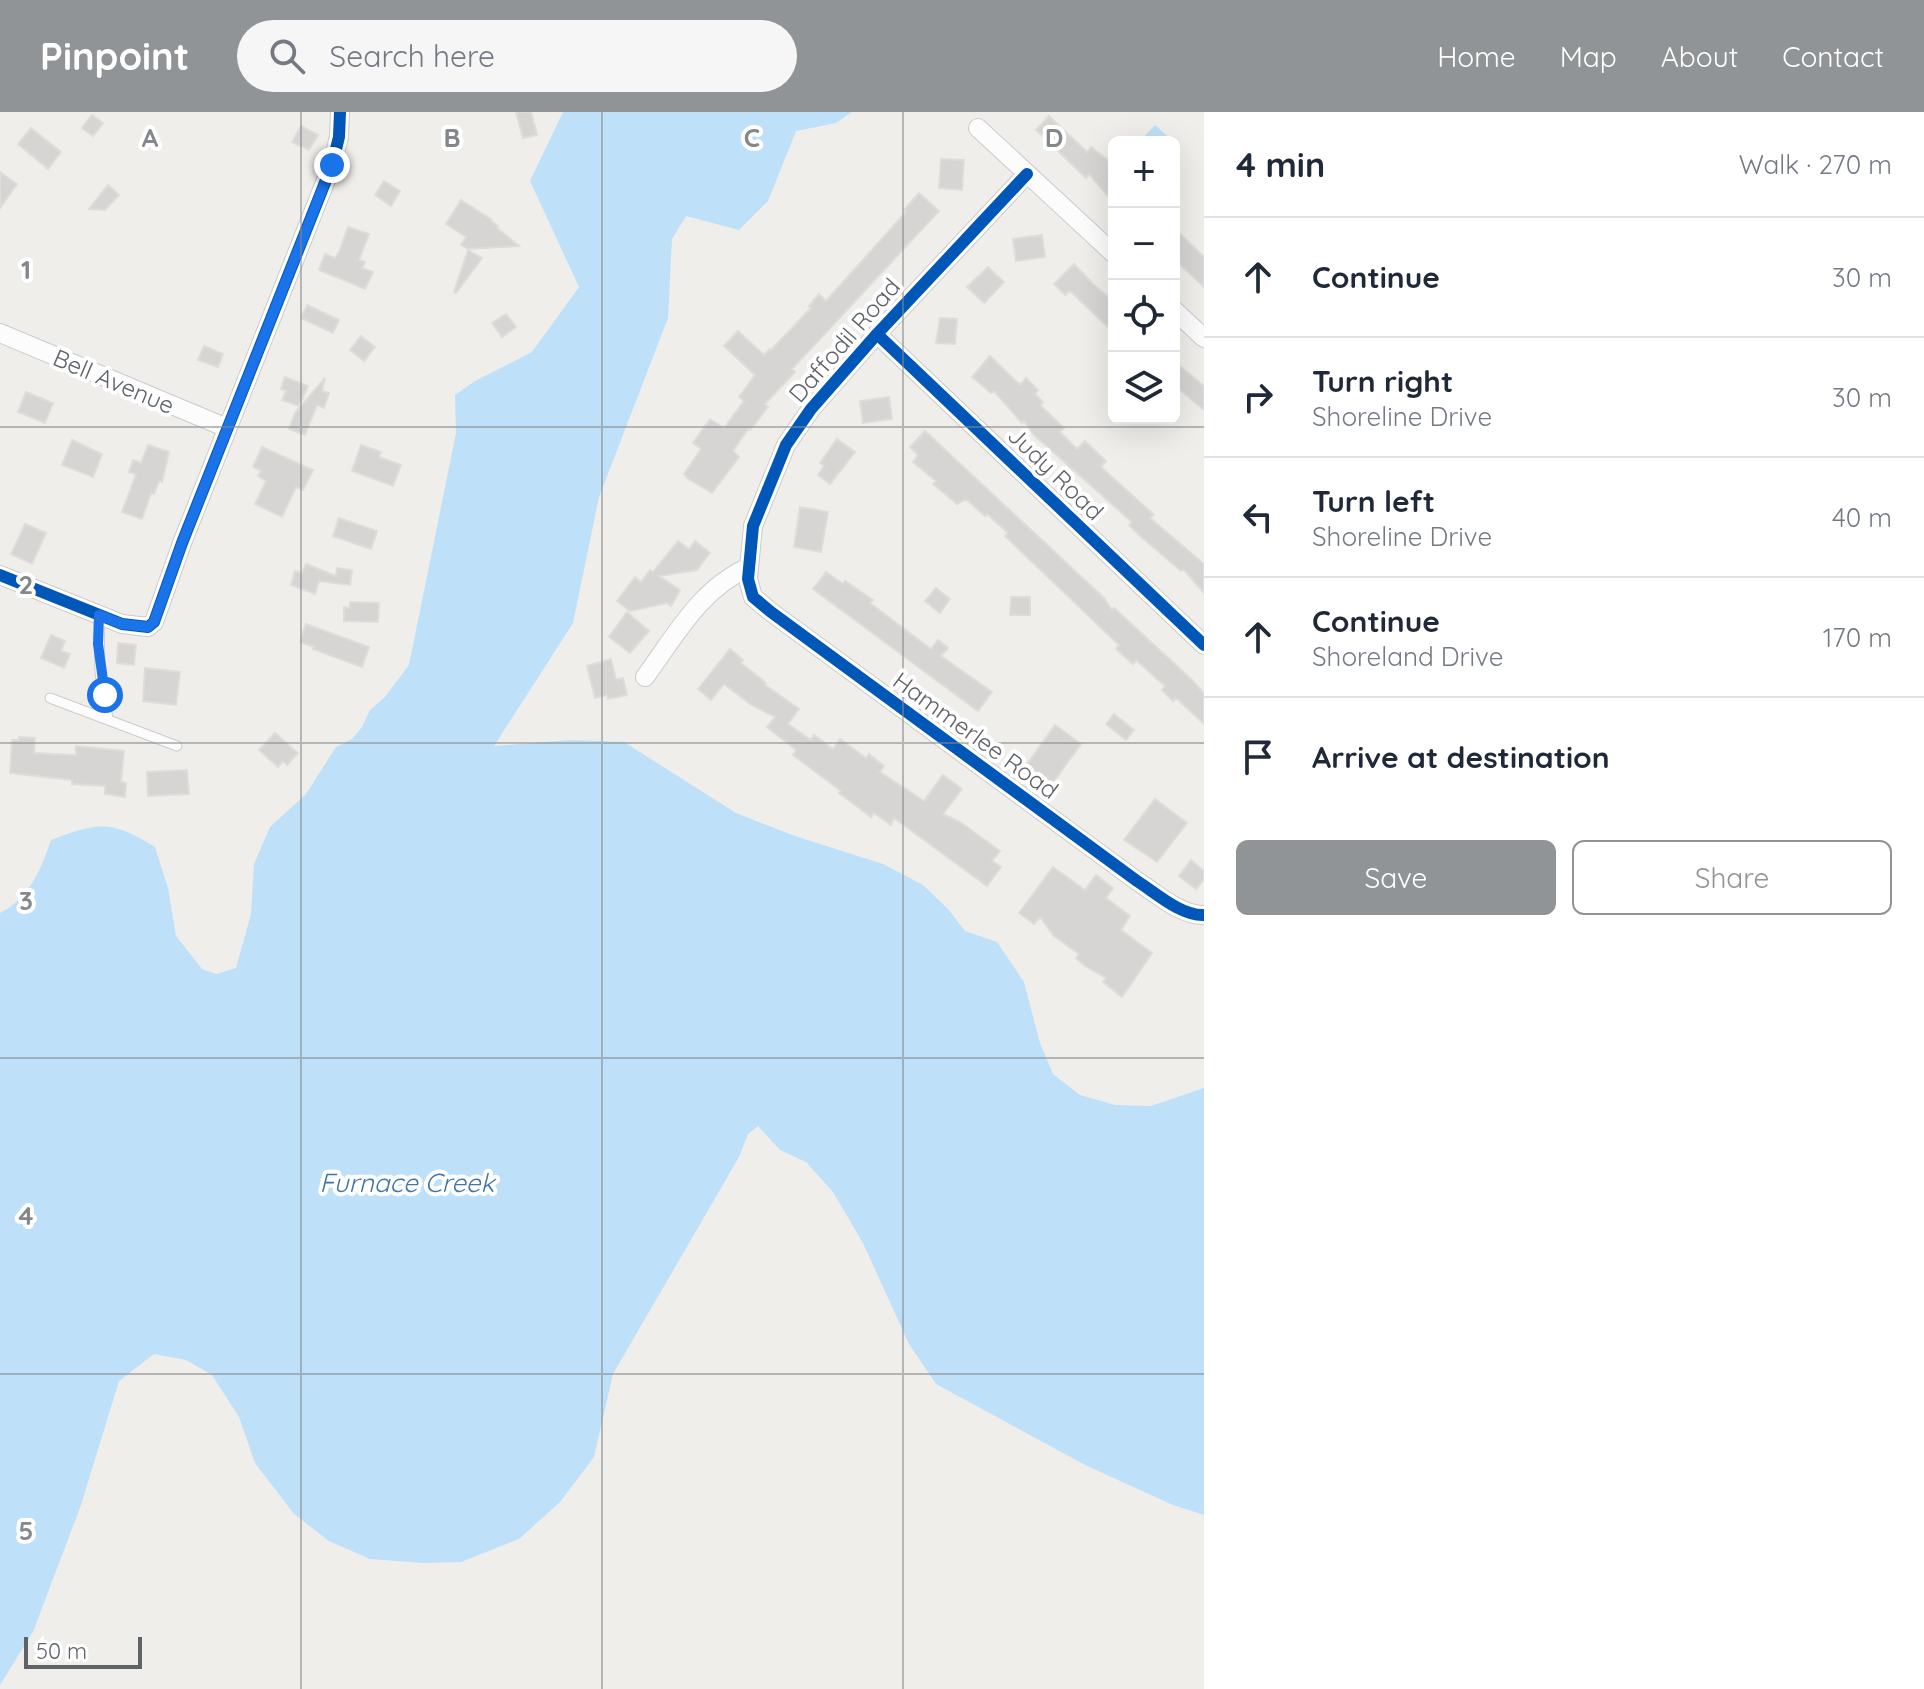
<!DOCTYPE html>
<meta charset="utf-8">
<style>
:root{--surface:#fff;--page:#f6f6f7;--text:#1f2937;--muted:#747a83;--line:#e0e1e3;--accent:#919496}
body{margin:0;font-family:Quicksand,sans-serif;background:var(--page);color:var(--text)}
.controls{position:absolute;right:24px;top:24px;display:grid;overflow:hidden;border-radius:12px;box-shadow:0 8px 32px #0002}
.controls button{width:72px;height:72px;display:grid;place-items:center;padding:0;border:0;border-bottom:2px solid var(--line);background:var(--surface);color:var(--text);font:40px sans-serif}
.scale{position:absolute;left:24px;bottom:20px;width:118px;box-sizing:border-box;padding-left:8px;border:4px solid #5f6368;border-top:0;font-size:22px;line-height:28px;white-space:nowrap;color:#5f6368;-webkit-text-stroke:6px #fff;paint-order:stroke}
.stop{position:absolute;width:24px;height:24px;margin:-18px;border:6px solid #1a73e8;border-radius:50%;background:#fff}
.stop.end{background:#1a73e8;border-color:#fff;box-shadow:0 2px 8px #0008}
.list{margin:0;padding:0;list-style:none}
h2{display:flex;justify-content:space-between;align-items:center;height:104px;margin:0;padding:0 32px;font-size:34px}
h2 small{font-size:26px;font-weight:400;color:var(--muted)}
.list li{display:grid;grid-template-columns:52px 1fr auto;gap:24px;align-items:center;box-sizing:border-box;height:120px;padding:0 32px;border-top:2px solid var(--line)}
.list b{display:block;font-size:30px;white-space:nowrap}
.list p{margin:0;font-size:26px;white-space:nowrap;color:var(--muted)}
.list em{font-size:26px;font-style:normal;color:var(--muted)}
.actions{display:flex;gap:16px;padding:24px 32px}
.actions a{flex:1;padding:18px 0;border:2px solid var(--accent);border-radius:12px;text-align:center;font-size:28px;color:var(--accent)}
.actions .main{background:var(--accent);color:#fff}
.icon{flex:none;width:44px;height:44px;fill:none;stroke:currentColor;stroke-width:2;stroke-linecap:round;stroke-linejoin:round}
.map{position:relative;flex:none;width:1204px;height:1577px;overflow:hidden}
header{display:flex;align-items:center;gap:48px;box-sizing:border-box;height:112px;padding:0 40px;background:var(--accent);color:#fff}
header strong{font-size:38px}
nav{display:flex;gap:44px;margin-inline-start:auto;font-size:28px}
.search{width:560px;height:72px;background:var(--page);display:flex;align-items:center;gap:20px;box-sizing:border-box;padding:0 28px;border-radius:44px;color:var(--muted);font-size:30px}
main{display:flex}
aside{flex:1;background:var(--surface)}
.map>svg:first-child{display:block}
.water{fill:#bfe0f9}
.building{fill:#d6d5d3;stroke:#deddd9;stroke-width:2}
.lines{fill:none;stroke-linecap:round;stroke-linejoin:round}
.lane-casing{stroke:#cbcccc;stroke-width:11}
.street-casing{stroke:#cbcccc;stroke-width:20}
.lane{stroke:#fdfcfc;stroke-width:9}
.street{stroke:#fdfcfc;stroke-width:18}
.cycleway-casing{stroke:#fff;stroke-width:17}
.cycleway{stroke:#0057b8;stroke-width:12}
.route{stroke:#1a73e8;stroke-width:10}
.grid{fill:none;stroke:#84888a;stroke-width:2;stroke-opacity:0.55}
.labels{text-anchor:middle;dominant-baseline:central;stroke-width:8;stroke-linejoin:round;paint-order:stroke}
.street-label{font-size:24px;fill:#5f6368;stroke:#fff}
.water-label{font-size:26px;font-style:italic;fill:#4174aa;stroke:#fff}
.grid-label{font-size:26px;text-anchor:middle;font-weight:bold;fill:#84888a;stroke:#fff;stroke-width:8;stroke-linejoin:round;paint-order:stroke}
</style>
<header>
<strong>Pinpoint</strong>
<div class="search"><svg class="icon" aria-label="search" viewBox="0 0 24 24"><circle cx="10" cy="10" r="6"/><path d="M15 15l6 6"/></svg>Search here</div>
<nav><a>Home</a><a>Map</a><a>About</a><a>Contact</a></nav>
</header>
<main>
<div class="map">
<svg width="1204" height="1577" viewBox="0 0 1204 1577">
<rect width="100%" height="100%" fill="#efeeea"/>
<path class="water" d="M563 0H852L836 11 796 19 768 89 739 118 686 104 672 127 668 206 599 385 573 511 494 634 572 628 624 630 736 701 795 724 883 752 923 773 948 797 965 819 997 830 1024 870 1040 931 1053 962 1080 983 1115 993 1151 994 1204 976V1403L1173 1393 1085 1353 936 1272 909 1232 863 1131 833 1080 806 1050 780 1038 758 1014 748 1022 739 1045 613 1262 594 1345 560 1390 519 1427 461 1450 424 1451 370 1447 329 1429 294 1402 255 1351 239 1305 212 1263 186 1248 154 1242 119 1269 81 1393 33 1520 0 1573V801C29 787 41 757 51 728 99 710 111 708 155 735L168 776 176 824 202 857 216 862 236 856 251 802 254 752 270 715 306 682 336 635 352 627 362 615 370 598 385 585 409 553 456 321 455 283 475 269 532 240 579 175 530 69Z
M1155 13 1174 30H1150L1144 25Z"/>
<path class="building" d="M516 0H531L537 23 523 26Z
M92 3 103 11 93 24 82 16Z
M1049 4 1087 40 1091 35 1114 53V91L1089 62 1086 66 1036 18Z
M301 14 318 23 309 38 292 30Z
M31 16 61 40 48 57 18 32Z
M941 47 964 48 962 78 939 76Z
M0 60 17 72 0 96Z
M384 69 400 79 391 94 375 83Z
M108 73 119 83 105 98 89 97Z
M919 81 939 99 792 257 795 260 765 292 768 295 750 318 748 317 733 339 739 345 712 381 687 366 684 362 701 337 693 331 710 307 724 316 744 289 739 285 755 263 724 234 738 219 764 243 770 237 771 238 811 196 809 194 819 182 826 189 906 100 904 98Z
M461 88 492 108 491 109 498 114 497 116 519 134 468 137 461 133 466 125 446 112Z
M348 115 369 122 359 148 365 150 362 156 373 160 365 177 319 158 325 142 335 146 339 140Z
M1174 116 1204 145V175L1174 147Z
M1042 123 1045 145 1016 149 1013 127Z
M468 138 482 146 456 181 454 180Z
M1074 152 1094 173 1114 190V221L1070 179 1065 183 1054 172Z
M988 155 1004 170 984 191 967 175Z
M307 193 339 208 333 221 301 206Z
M506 202 516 215 502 225 492 211Z
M940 206 957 207 955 232 936 231Z
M361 224 375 235 364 249 350 238Z
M204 234 223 242 218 255 198 248Z
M990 244 1020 273 1026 266 1038 278 1035 282 1043 290 1040 293 1064 316 1060 320 1077 337 1085 329 1106 349 1101 355 1154 403 1150 406 1204 452V481L1183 457 1181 459 1139 423 1129 413 1132 410 1035 324 1024 309 1022 311 994 279 991 281 972 265Z
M1174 249 1204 274V298L1174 273Z
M285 265 308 274 299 294 282 288 286 279 281 277Z
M325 266 322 279 329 281 324 296 317 293 305 323 289 317 295 301Z
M26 280 53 291 45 311 18 300Z
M889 285 892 307 863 311 860 289Z
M925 319 1104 486 1112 498 1114 496 1191 567 1204 581V612L1176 586 1173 589 1162 578 1165 574 1136 548 1133 552 1116 537 1119 533 1005 424 1008 421 987 402 985 404 966 387 957 392 933 372 936 369 913 350 918 343 910 335Z
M837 327 855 340 830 372 818 363 824 354 820 351Z
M72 328 102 342 93 365 62 353Z
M148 333 169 340 162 370 159 369 154 382 151 381 142 407 122 400 136 362 129 360 133 348 141 351Z
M361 333 381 340 379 345 401 353 393 374 352 359Z
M262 335 313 358 303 378 296 375 282 405 255 392 266 369 258 364 261 359 253 355Z
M800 395 828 400 821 440 794 435Z
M339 406 377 419 371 437 333 424Z
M25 412 46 421 32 452 11 442Z
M678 429 689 437 695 429 710 441 697 458 659 464 680 478 671 494 667 491 630 499 617 489 635 465 641 470 650 458 653 460Z
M306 452 336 464 337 456 352 458 350 473 319 469 315 482 291 473 295 459 302 461Z
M826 460 843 472 845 469 873 488 870 491 931 537 938 528 948 536 941 544 992 580 978 599 813 477Z
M936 476 950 487 940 501 925 489Z
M1011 485H1030V503H1010Z
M350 490 379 491 378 510 344 509V495L350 496Z
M627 500 649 519 630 541 609 525Z
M306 512 369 535 362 555 313 537 314 535 300 530Z
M51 523 65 529 61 539 70 542 64 556 41 546Z
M118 531 136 533 134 553 117 551Z
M730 537 743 548 741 551 766 571 765 573 799 597 788 612 811 628 814 623 833 637 840 627 866 646 869 642 884 654 880 660 924 689 943 663 962 677 943 702 960 710 1000 739 992 749 1001 755 987 774 894 706 891 713 874 701 871 705 839 681 841 679 793 643 796 638 767 615 775 605 750 592 724 572 711 588 698 577Z
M611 547 616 568 623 566 627 583 608 587 607 583 595 586 587 554Z
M145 556 180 560 176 593 143 589Z
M1114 602 1134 618 1126 628 1106 612Z
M1055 613 1081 632 1051 673 1025 655Z
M275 621 298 641 287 653 283 649 278 655 259 638Z
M19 625 35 626 34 641 76 643V634L124 639 121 670 126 671 125 685 105 682V674L72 672V668L10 661 12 628H19Z
M187 658 189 682 148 684 147 660Z
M1155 687 1187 711 1157 750 1124 728Z
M1191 748 1204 759V767L1196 777 1179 764Z
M1053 755 1085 778 1096 763 1113 776 1106 786 1130 804 1121 818 1152 841 1122 885 1103 870 1106 866 1085 854 1076 846 1079 842 1054 824 1040 805 1034 812 1019 801Z"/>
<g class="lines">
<g class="lane-casing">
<path id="lane" d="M99 503 100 561 108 607
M50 586 177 634"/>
</g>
<g class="street-casing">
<path id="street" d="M978 16 1114 142
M1027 62 877 222 811 297 786 333 753 414 748 467 753 485 771 500 1137 769C1156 781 1181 804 1204 803
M1174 198 1204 226
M0 221 227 316
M877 222 1204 533
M0 463 122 512 148 515 154 510 182 431 332 53 339 25 340 0
M645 565C675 524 701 476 749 455"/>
</g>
<use href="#lane" class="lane"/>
<use href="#street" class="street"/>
<g class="cycleway-casing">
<path id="cycleway" d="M1027 62 877 222 811 297 786 333 753 414 748 467 753 485 771 500 1137 769C1156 781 1181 804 1204 803
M877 222 1204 533
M0 463 122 512 148 515 154 510 182 431 332 53 339 25 340 0"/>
</g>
<use href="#cycleway" class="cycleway"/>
</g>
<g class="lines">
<path class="route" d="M105 583 98 532 99 503 122 512 148 515 154 510 182 431 332 53"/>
</g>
<path class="grid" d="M301 0V1577M602 0V1577M903 0V1577M0 315H1204M0 631H1204M0 946H1204M0 1262H1204"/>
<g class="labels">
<g class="street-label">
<text transform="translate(844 228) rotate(-49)">Daffodil Road</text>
<text transform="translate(114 269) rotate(23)">Bell Avenue</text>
<text transform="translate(1056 361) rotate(44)">Judy Road</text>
<text transform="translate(976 623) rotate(36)">Hammerlee Road</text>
</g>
<g class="water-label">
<text x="407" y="1070">Furnace Creek</text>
</g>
</g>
<g class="grid-label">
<text x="150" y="35">A</text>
<text x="452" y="35">B</text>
<text x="752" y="35">C</text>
<text x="1054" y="35">D</text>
<text x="26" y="167">1</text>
<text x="26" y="482">2</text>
<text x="26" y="798">3</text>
<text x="26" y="1113">4</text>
<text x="26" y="1428">5</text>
</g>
</svg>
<div class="controls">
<button>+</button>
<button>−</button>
<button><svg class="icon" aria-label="locate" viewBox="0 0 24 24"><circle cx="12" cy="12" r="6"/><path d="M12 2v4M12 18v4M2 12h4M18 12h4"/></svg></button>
<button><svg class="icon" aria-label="layers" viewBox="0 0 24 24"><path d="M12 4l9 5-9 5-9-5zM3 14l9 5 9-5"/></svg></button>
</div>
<div class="scale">50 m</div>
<div class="stop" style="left:105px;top:583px"></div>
<div class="stop end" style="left:332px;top:53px"></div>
</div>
<aside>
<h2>4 min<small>Walk · 270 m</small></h2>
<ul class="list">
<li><svg class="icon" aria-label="ahead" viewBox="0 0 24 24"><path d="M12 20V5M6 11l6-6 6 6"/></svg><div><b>Continue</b></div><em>30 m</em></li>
<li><svg class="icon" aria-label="right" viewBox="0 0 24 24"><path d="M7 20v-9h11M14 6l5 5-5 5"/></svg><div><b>Turn right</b><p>Shoreline Drive</p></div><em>30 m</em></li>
<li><svg class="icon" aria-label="left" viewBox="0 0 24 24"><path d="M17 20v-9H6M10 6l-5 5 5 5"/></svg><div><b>Turn left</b><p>Shoreline Drive</p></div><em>40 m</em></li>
<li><svg class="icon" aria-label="ahead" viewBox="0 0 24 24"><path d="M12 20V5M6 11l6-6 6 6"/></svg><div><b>Continue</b><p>Shoreland Drive</p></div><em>170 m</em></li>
<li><svg class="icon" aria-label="arrive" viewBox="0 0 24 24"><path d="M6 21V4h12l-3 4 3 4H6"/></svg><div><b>Arrive at destination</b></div></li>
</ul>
<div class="actions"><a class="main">Save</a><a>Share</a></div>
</aside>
</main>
